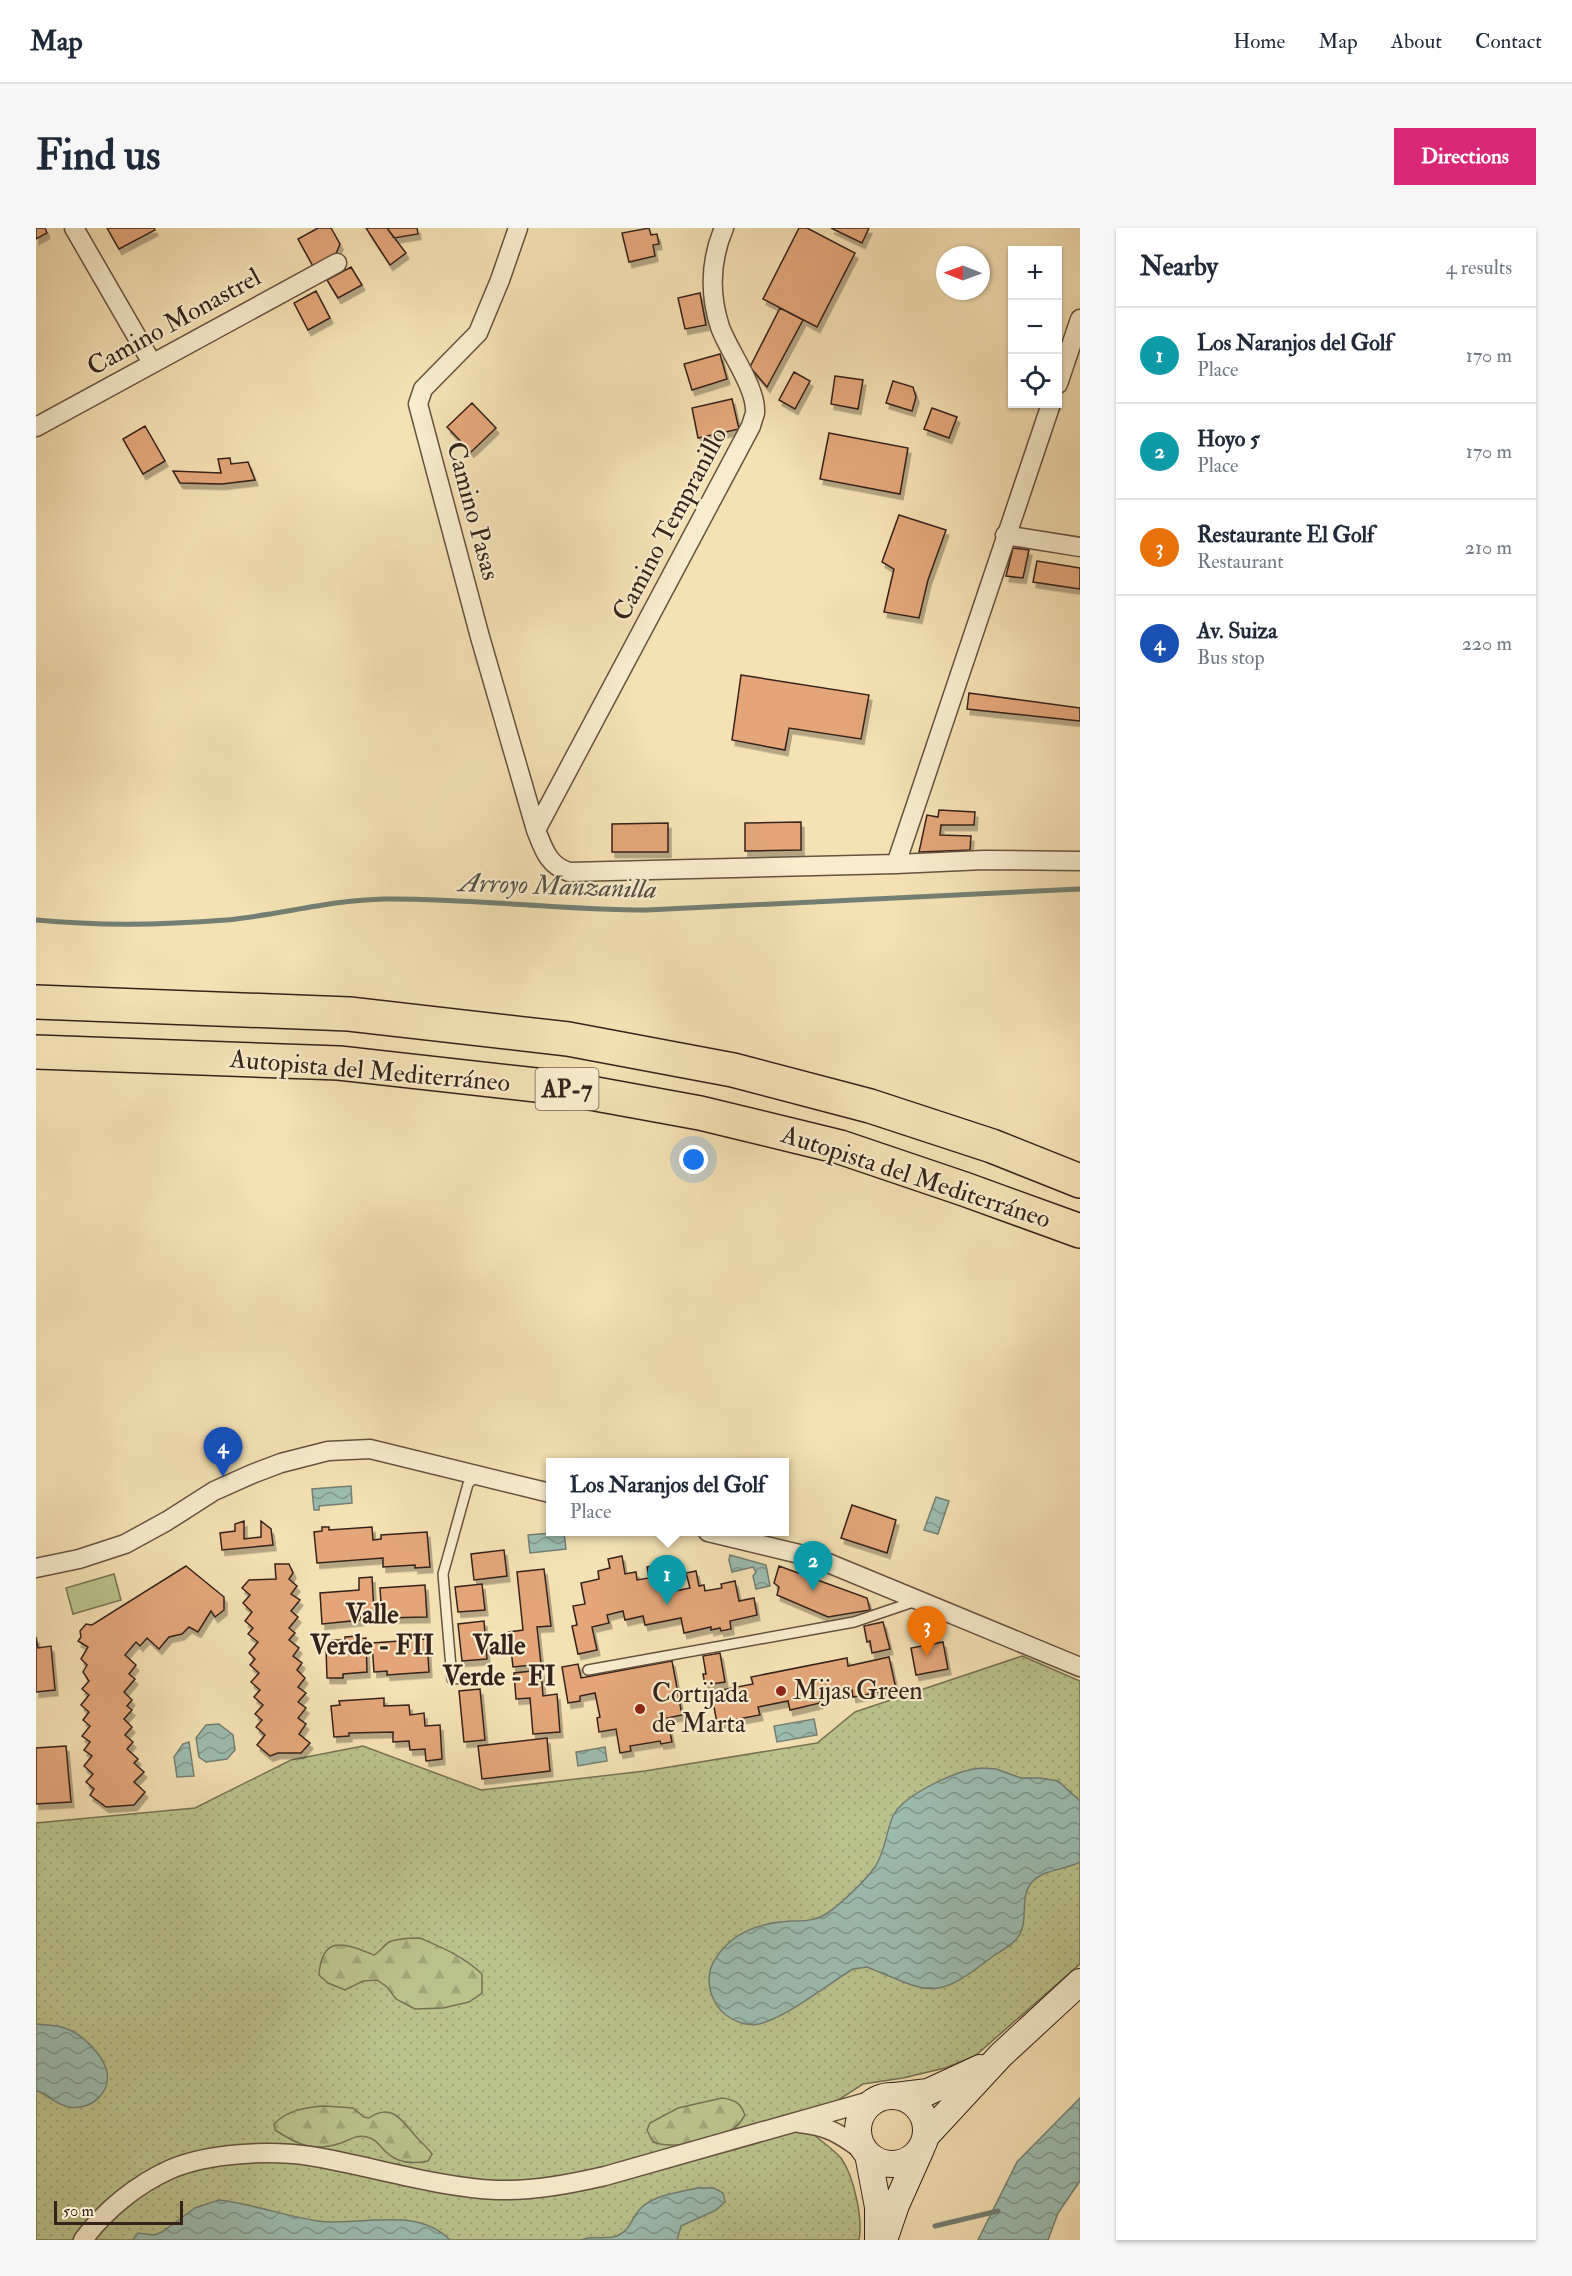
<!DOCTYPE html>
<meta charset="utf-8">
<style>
:root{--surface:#fff;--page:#f6f6f7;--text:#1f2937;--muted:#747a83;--line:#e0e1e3;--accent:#db2777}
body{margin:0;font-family:"IM FELL Double Pica",serif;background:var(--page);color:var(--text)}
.controls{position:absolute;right:18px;top:18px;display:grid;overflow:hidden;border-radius:0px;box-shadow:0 2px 4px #0004}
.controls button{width:54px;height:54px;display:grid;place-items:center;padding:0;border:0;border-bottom:2px solid var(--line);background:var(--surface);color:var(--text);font:30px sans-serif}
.compass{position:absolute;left:900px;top:18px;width:54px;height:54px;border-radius:50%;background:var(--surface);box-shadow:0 2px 4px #0004;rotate:271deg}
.scale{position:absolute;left:18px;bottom:15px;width:129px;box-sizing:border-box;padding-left:6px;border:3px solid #35221a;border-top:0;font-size:16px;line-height:21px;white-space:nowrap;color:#35221a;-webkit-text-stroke:4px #f8ecce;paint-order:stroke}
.you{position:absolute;left:658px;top:932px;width:21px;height:21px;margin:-15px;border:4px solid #fff;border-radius:50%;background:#1a73e8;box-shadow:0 0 0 9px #1a73e833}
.badge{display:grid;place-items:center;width:39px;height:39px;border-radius:50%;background:var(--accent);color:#fff;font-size:20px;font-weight:700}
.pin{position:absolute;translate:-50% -50px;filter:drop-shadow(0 2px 3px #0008)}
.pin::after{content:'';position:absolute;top:32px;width:21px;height:18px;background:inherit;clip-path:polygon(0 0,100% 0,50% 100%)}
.popup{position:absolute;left:510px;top:1230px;width:243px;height:78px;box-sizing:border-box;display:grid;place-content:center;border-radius:0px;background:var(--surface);filter:drop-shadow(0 2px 4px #0005);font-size:20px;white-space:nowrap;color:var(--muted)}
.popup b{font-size:22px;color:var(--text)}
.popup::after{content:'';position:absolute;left:50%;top:100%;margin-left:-12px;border:12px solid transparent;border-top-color:var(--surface)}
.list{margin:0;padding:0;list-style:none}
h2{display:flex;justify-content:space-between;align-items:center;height:78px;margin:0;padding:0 24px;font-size:26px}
h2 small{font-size:20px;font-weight:400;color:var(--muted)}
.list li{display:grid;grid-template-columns:39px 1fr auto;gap:18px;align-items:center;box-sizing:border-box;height:96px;padding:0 24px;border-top:2px solid var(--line)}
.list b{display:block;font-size:22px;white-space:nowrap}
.list p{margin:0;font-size:20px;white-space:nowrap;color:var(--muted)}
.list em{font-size:20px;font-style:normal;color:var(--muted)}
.icon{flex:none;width:33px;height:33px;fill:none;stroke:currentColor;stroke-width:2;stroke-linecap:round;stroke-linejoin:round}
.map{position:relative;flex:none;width:1044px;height:2012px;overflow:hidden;border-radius:0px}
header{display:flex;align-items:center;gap:36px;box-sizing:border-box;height:84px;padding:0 30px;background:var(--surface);border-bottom:2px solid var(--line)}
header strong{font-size:28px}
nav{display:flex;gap:33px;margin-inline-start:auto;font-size:21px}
.intro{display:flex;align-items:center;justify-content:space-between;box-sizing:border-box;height:144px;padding:0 36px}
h1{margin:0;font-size:42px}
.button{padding:15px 27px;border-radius:0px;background:var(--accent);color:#fff;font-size:21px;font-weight:700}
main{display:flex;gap:36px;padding:0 36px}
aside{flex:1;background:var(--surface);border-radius:0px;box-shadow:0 2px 4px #0004}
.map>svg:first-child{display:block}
.grass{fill:url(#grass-dots);stroke:#787254;stroke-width:1.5}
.forest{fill:url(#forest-firs);stroke:#787254;stroke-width:1.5}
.pitch{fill:#bbc38d;stroke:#787254;stroke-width:1.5}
.water{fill:url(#water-waves);stroke:#737f74;stroke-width:1.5}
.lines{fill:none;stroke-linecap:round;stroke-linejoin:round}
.stream{stroke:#737f74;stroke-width:5}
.building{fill:#e4a679;stroke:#35221a;stroke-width:1.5;filter:url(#shadow)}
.lane-casing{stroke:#655240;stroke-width:12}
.street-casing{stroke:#655240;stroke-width:21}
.secondary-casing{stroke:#35221a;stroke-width:28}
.highway-casing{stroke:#35221a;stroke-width:36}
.lane{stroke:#f8ecce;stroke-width:9}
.street{stroke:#f8ecce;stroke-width:18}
.secondary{stroke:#f8ecce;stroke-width:26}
.highway{stroke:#f4e1b4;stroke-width:33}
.poi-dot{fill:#8f2418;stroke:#f8ecce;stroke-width:2}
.labels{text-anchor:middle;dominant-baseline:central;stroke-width:4.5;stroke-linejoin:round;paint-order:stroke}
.shield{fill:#f8ecce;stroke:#705f50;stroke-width:1.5}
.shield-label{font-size:24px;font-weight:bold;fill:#35221a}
.street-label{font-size:26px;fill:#35221a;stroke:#f8ecce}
.poi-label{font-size:26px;fill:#35221a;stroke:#f8ecce;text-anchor:start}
.water-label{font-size:27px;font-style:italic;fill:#545047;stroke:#f8ecce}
.neighbourhood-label{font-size:27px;font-weight:bold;fill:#35221a;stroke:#f8ecce}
</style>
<header>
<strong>Map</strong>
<nav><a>Home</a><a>Map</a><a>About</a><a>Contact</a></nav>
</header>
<div class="intro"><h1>Find us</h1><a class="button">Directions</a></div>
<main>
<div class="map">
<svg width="1044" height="2012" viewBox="0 0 1044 2012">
<defs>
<pattern id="grass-dots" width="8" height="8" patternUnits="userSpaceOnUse" patternTransform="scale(1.5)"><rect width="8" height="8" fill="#bbc38d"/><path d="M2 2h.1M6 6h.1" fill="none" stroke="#a1a779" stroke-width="1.8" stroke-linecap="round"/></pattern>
<pattern id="forest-firs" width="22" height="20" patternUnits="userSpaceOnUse" patternTransform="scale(1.5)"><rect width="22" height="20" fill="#bbc38d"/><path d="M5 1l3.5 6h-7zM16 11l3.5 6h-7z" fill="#a1a779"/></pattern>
<pattern id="water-waves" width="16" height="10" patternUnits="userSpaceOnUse" patternTransform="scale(1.5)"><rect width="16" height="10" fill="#9cbdb0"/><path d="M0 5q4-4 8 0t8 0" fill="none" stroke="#80998e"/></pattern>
<filter id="shadow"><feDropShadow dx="3" dy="5.5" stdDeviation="0" flood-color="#0004"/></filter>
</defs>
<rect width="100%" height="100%" fill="#f4e1b4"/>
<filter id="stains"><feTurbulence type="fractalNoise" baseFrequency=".00333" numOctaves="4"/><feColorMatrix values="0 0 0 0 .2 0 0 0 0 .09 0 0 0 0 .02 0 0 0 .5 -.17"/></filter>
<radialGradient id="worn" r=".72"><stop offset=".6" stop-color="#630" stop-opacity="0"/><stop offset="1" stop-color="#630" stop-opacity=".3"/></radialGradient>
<path class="grass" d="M986 1428 1044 1453V1736L939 1828 909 1840 867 1850 827 1856 799 1874 776 1905C785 1913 797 1921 805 1930 818 1948 827 1991 823 2012H0V1595L159 1580 255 1532 327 1518 445 1562 609 1543 781 1515 819 1484Z"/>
<path class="forest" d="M384 1710C407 1720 427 1728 446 1746V1765L433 1774 407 1780 379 1781 360 1771 351 1759 341 1752 327 1753 309 1762 292 1755 283 1747C286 1705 310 1716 338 1727 344 1724 348 1717 353 1714 362 1710 374 1710 384 1710Z
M686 1870C699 1872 704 1874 709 1887 706 1892 702 1898 697 1901 678 1912 637 1922 617 1914L611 1902 614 1895 642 1880Z
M289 1878 317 1880 328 1889 333 1890C358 1873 368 1896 383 1912 388 1917 393 1921 396 1926L392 1933C377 1936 360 1935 349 1923 343 1917 340 1911 331 1909 322 1906 313 1912 305 1915 277 1924 262 1917 239 1902L238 1896C251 1882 271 1879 289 1878Z"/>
<path class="pitch" d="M78 1346 85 1372 37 1386 30 1360Z"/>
<path class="water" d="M315 1258 316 1275 283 1278V1282H278L276 1261Z
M900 1269 913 1273 902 1306 888 1302Z
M528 1304 530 1321 494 1325 492 1307Z
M694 1327 730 1337 734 1358 720 1361 717 1348 720 1344 717 1339 696 1344 693 1332Z
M778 1491 781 1507 741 1514 738 1498Z
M183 1496 197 1507 199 1522 191 1531 170 1534 163 1529 160 1510 170 1497Z
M153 1514 158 1548 141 1549 138 1529 147 1516Z
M569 1519 571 1533 542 1538 540 1524Z
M946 1540 960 1541 985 1550H1004L1022 1553 1044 1573V1634C1030 1642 1009 1641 997 1653 984 1666 991 1686 986 1701 982 1715 967 1721 956 1729 898 1774 895 1765 831 1739L817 1741C792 1756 750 1790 723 1796 705 1799 685 1788 678 1772 672 1761 671 1745 678 1733 695 1704 723 1695 755 1693 766 1693 779 1693 790 1686 805 1676 828 1654 839 1639 849 1624 850 1604 857 1588 868 1566 923 1541 946 1540Z
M0 1796C12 1797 25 1797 36 1803 49 1810 65 1826 70 1840 77 1863 56 1883 33 1879 21 1877 11 1867 0 1862Z
M1044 1870V1953L1022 1985 1012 2012H942L981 1934Z
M661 1960H678L687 1965 689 1974 680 1982 645 1998 641 2012H545C556 2007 570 2012 581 2008 595 2002 595 1990 605 1980 618 1967 644 1964 661 1960Z
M183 1972C217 1976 248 1988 282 1993 325 1999 379 1977 414 2012H97L102 2005 118 2007 126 2004 159 1980Z"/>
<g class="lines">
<path class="stream" d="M0 692C63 698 128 697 190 692 243 687 295 672 348 671 436 670 523 682 611 682L1044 661
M899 1998 962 1983"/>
</g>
<path class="building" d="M0 0H9L11 5 0 11Z
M71 0H118L119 2 83 21Z
M282 0H295L304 16 299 28 278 40 262 11Z
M330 0H351L370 25 354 37Z
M351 0H381L382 6 358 10Z
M613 0 615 7 621 6 623 16 617 17 619 28 593 34 586 5Z
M763 0H771L819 25 781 99 727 71Z
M795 0H833L826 15Z
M315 39 326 57 302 70 291 52Z
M280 63 294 90 272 102 258 75Z
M664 65 670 97 649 101 642 70Z
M744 80 767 92 731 159 714 139Z
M684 126 691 151 656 162 648 136Z
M758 144 774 153 759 181 743 172Z
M799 148 827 152 822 181 795 176Z
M857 153 877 159 880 169 876 183 850 175Z
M696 171 703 201 662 210 656 180Z
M436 175 460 200 435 224 411 199Z
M896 180 921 189 913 210 888 201Z
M109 198 129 233 107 246 87 211Z
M793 205 872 220 864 266 784 251Z
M194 230 195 236 212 234 219 252 186 256 144 255 137 243 185 245 182 231Z
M863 287 910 302 892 352 883 390 848 384 858 341 846 334Z
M977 320 993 322 987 350 970 348Z
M1001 333 1044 340V361L997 354Z
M705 447 833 467 825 511 753 500 749 522 696 512Z
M933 465 1044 480V493L931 481Z
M903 582 939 584 938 597H905L904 607 935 608 934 622 883 624 891 587 902 589Z
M765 594V622L709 623V595Z
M632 595V624H576V596Z
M816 1277 860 1292 851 1325 805 1310Z
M208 1293V1311L225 1309V1293L235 1301 237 1317 186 1322 184 1305 199 1303V1296Z
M286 1299H293V1302L336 1299 337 1312 345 1311V1307L391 1304 394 1339 379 1340V1337L347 1339V1330L281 1335 278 1304 286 1303Z
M468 1322 471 1348 438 1352 435 1326Z
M586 1328 589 1346 600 1344 601 1352 613 1350 611 1339 623 1336 629 1352 637 1350 639 1363 654 1360 650 1345 660 1343 663 1358 668 1357 669 1363 686 1360 685 1356 699 1353 703 1373 718 1370 721 1387 694 1393 695 1401 685 1403 684 1400 675 1402V1399L648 1405 645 1390 609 1397 607 1388 589 1392 587 1383 571 1387 573 1395 556 1399 561 1422 542 1426 536 1398 541 1397 537 1378 549 1376 545 1355 563 1351 562 1343 574 1340 572 1331Z
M239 1336H253L257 1345 253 1351 261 1358 255 1366 264 1372 255 1383 262 1389 253 1400 259 1405 253 1412 263 1420 257 1428 266 1435 261 1442 269 1450 262 1459 270 1465 262 1474 270 1480 262 1490 270 1496 263 1506 274 1515 265 1525H242L234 1528 221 1517 229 1507 220 1499 226 1492 219 1486 227 1477 218 1469 224 1462 215 1454 223 1445 214 1437 219 1431 213 1425 222 1414 212 1406 217 1400 209 1393 216 1384 207 1375 214 1367 206 1360 213 1352 240 1351Z
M150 1338 188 1369V1382L179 1389 175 1383 162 1404 153 1399 146 1406 133 1409 123 1421 111 1410 104 1418 100 1414 89 1427 100 1437 93 1446 99 1451 88 1464 96 1472 91 1478 96 1482 88 1491 96 1499 89 1507 97 1514 91 1521 102 1531 98 1535 108 1544 98 1554 109 1564 98 1577 70 1579 54 1567 58 1561 50 1554 57 1546 48 1538 56 1528 48 1522 54 1514 46 1508 54 1498 47 1492 53 1484 45 1477 53 1467 46 1461 53 1453 47 1444 51 1437 45 1431 52 1419 42 1413 45 1409 44 1403 50 1396 56 1397Z
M743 1338 831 1370 834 1382 792 1389 741 1367 743 1359 738 1355Z
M508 1341 515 1398 501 1399 505 1436 477 1439 473 1404 487 1402 481 1344Z
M336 1349 338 1384 324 1385 325 1392 286 1396 284 1365 323 1362V1350Z
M446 1356 449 1382 422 1384 419 1359Z
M389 1357 391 1389 346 1390 344 1360Z
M448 1393 451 1431 426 1433 422 1396Z
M847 1394 854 1421 836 1425 834 1413 831 1414 828 1398Z
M321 1408V1411L330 1410 331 1444 307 1446V1450H291L290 1420 297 1419 296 1412H305V1415L309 1414V1409Z
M0 1409 2 1420 15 1418 19 1462 0 1464Z
M391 1411 393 1444 351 1447V1443L338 1444 336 1415Z
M907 1414 912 1441 880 1447 875 1420Z
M684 1425 689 1454 669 1457 667 1446H670L667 1428Z
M853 1429 860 1461 817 1469 816 1462 783 1468 784 1475 754 1482 752 1473 722 1479 724 1487 681 1495 675 1464 717 1456 715 1449 811 1430 812 1438Z
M636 1433 646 1487 631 1490 636 1514 625 1516 624 1513 594 1518 595 1523 584 1525 580 1501 563 1504 561 1490 564 1489 559 1465 544 1468V1473L532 1475 526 1439 542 1436 545 1450Z
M505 1442 507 1468 521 1466 524 1504 497 1506 494 1470 480 1471 478 1445Z
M444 1461 449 1512 428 1514 423 1463Z
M348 1470V1478L373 1477 374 1487 388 1485 389 1498 404 1497 406 1531 390 1533 389 1521 374 1522 373 1513 357 1514V1504L313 1505V1508L298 1509 295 1478 304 1477 303 1473Z
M511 1510 514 1543 446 1551 442 1518Z
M30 1518 35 1574 0 1576V1520Z"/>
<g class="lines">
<g class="lane-casing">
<path id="lane" d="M552 1442 818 1394 880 1373
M429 1450 416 1451 407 1346 432 1256 441 1247"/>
</g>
<g class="street-casing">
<path id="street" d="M38 0 116 135
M482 0 464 52 442 105 387 161 382 176 444 409 500 602C508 622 512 637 533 644L860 636 948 632 1044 633
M1022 156 1044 91
M0 199 301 35
M969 307 1044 319
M500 602 715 198C716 194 718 189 719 185 721 160 692 122 684 99 673 65 674 33 688 0
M860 636 1015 176
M672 1304 780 1330 1044 1439
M0 1340 43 1331 89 1316 131 1293 178 1263 216 1246 245 1235 292 1223 334 1221 514 1265
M763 1895C794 1898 805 1907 829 1924
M47 2012C68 1983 101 1956 135 1941 173 1925 233 1922 274 1928 336 1938 398 1959 461 1962 498 1963 534 1956 569 1948L848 1869"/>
</g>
<g class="secondary-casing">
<path id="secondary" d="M859 1868 892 1864 944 1840
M822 1902a34 34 0 1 1 68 0a34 34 0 1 1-68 0Z
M890 1908 965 1827 1044 1754
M832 1926 842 1979V2012
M848 2012 860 1977 885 1921"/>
</g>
<g class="highway-casing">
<path id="highway" d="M0 774 313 786 532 811 697 842 834 878 956 918 1044 953
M0 824 303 835 527 860 664 885 804 919 928 961 1044 1003"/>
</g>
<use href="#lane" class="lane"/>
<use href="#street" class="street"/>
<use href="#secondary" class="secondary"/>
<use href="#highway" class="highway"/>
</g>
<g class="poi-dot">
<circle cx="745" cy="1463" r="6"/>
<circle cx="604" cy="1481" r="6"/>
</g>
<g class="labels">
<rect class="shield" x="499.5" y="840" width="63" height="42" rx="4.5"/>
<g class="shield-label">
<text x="531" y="861">AP-7</text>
</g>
<g class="street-label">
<text transform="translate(138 94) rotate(-29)">Camino Monastrel</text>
<text transform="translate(437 283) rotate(75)">Camino Pasas</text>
<text transform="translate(634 296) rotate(-62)">Camino Tempranillo</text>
<text transform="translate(334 843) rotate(5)">Autopista del Mediterráneo</text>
<text transform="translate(880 949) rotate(18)">Autopista del Mediterráneo</text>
</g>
<g class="poi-label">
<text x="757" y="1463">Mijas Green</text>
<text x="616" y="1466">Cortijada<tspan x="616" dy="30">de Marta</tspan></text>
</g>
<g class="water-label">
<text transform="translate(522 658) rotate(2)">Arroyo Manzanilla</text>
</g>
<g class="neighbourhood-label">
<text x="336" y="1386">Valle<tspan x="336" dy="31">Verde - FII</tspan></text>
<text x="463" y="1417">Valle<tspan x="463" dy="31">Verde - FI</tspan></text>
</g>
</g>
<rect width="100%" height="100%" filter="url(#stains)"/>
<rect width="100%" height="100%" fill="url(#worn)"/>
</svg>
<div class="controls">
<button>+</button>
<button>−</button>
<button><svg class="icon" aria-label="locate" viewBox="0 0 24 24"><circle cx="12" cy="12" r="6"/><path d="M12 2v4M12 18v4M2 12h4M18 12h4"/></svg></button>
</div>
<svg class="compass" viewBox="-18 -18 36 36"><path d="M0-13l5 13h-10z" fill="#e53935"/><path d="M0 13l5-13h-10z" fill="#747a83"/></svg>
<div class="scale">50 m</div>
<div class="you"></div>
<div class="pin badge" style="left:631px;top:1377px;background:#0f9aa8">1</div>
<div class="popup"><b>Los Naranjos del Golf</b>Place</div>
<div class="pin badge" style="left:777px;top:1363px;background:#0f9aa8">2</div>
<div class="pin badge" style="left:891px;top:1428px;background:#e8710a">3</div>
<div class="pin badge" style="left:187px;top:1249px;background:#1a4fb4">4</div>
</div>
<aside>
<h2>Nearby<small>4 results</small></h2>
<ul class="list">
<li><span class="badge" style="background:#0f9aa8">1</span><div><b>Los Naranjos del Golf</b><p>Place</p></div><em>170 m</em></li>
<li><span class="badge" style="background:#0f9aa8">2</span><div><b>Hoyo 5</b><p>Place</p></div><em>170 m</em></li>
<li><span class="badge" style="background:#e8710a">3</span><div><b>Restaurante El Golf</b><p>Restaurant</p></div><em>210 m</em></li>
<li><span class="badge" style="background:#1a4fb4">4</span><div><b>Av. Suiza</b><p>Bus stop</p></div><em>220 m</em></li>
</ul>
</aside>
</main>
